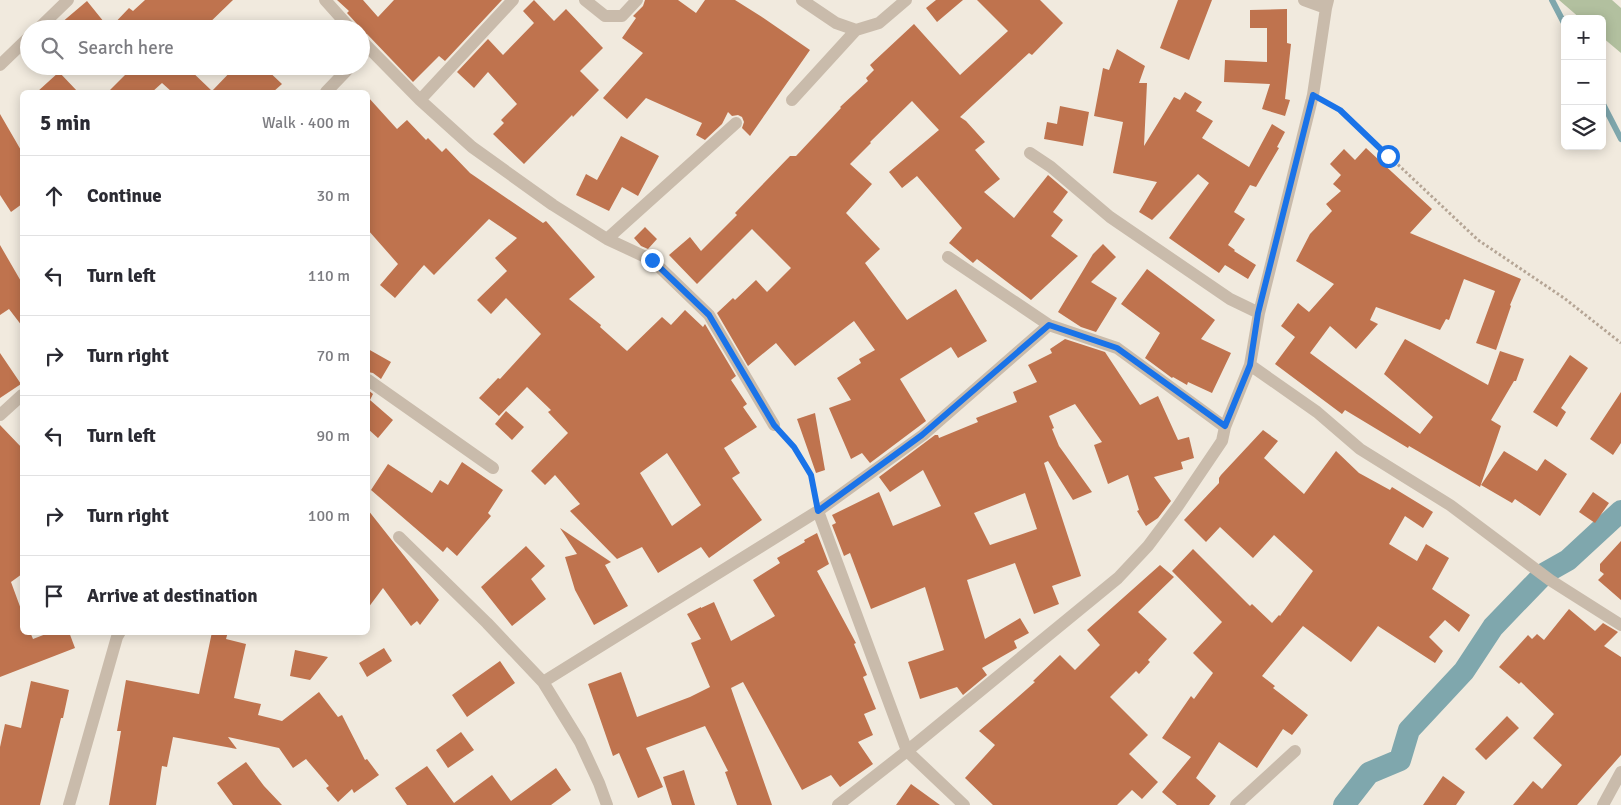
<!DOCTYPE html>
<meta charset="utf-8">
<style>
:root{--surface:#fff;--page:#f2f2f3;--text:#2b2b33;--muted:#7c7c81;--line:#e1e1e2}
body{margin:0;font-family:Signika,sans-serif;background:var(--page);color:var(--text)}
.controls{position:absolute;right:15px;top:15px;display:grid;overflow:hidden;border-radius:8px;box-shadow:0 2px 12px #0003}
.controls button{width:45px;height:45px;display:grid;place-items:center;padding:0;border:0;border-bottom:1px solid var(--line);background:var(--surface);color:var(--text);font:25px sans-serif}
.stop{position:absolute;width:15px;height:15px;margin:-11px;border:4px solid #1a73e8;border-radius:50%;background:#fff}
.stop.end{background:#1a73e8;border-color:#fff;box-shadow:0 1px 5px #0008}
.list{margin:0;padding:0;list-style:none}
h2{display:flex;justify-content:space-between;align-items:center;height:65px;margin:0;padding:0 20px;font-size:21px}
h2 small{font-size:16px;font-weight:400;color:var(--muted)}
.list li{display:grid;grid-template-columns:32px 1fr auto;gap:15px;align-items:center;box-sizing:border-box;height:80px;padding:0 20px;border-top:1px solid var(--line)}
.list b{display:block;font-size:19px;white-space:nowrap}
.list em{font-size:16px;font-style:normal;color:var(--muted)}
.icon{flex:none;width:28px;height:28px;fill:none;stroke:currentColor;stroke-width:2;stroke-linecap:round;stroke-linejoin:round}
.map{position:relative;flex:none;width:1621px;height:805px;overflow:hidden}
.search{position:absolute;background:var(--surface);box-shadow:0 2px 12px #0003;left:20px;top:20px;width:350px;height:55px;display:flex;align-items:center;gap:12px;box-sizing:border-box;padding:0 18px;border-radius:28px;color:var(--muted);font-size:19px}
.panel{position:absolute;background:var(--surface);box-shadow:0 2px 12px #0003;left:20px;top:90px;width:350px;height:545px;border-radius:8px}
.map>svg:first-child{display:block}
.green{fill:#b2c09f}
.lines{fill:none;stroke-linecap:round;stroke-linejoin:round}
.stream{stroke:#7fa7ad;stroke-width:6}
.canal{stroke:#7fa7ad;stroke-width:22}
.building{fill:#bf734e;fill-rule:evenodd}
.path{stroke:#b5a595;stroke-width:3;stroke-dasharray:2.5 2.5;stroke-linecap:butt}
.minor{stroke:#c9bbab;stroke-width:12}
.route{stroke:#1a73e8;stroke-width:6}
</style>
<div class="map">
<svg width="1621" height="805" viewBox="0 0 1621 805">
<rect width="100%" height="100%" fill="#f1eade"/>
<path class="green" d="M1559 0H1612L1621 8V53L1602 37V19H1581Z"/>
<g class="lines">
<path class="stream" d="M1552 0 1565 25
M1602 102 1621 139"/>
<path class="canal" d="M1344 805 1369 773 1400 760 1409 730 1464 671 1493 627 1545 573 1568 560 1621 511"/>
</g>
<path class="building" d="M145 0H233L203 29H109L129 8 133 11Z
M337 0H363L378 17 394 0H502L445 61 439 56 413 82 367 34 361 32V29H359L357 24 347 13 349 11Z
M534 0 554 21 566 9 603 48 580 71 599 90 573 117 572 115 524 164 493 134 504 123 501 120 517 104 488 72 474 88 457 72 488 39 503 55 534 23 523 11Z
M645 0H678L696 13 705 0H735L762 17 810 50 750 136 742 128 744 122 742 117 738 115 732 116 728 112 722 124 705 140 696 135 702 123 646 98 627 119 603 98 643 53 622 38 636 18 633 16 643 6Z
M936 0H963L937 22 926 8Z
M977 0H1040L1063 23 1032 55 1029 53 960 117 966 121 985 142 975 150 1000 179 984 192 1014 218 1048 175 1068 192 1053 212 1063 220 1051 236 1078 256 1031 300 977 259 973 263 949 243 962 228 917 176 902 188 889 172 939 130 912 101 870 142 871 143 850 164 872 184 846 213 880 249 865 263 907 320 956 289 987 341 958 358 951 347 900 379 926 421 870 463 862 453 851 459 829 408 851 400 837 378 861 363 859 359 875 350 854 321 795 366 776 343 748 366 717 313 733 298 735 300 756 280 767 292 791 268 752 229 697 284 669 255 690 237 701 251 737 215 735 213 790 156H796L841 108 840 107 868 81 866 78 874 70 870 65 914 24 960 75 1008 31Z
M1178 0H1212L1189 60 1160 48Z
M87 1 104 22 96 29H54Z
M1287 9V43L1291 44 1285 99 1290 100 1285 116 1262 109 1270 84 1224 82 1225 60 1267 62V28H1250V10Z
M1117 49 1145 66 1139 83H1147L1144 146 1174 97 1180 100 1185 92 1202 102 1196 111 1213 121 1202 138 1249 167 1272 124 1285 132 1277 147 1279 148 1256 187 1250 185 1234 212 1245 219 1228 245 1235 250 1234 251 1256 265 1248 279 1225 265 1219 273 1169 238 1209 183 1198 174 1152 220 1139 212 1157 182 1113 173 1123 122 1094 116 1103 68 1109 70Z
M134 66H186L212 91 236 66H263L282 84 273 92H172L162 83 152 92H108Z
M59 72 78 92H37Z
M368 97 397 129 407 120 426 140 428 138 442 152 446 148 470 173 543 223 546 221 595 277 569 299 601 325 600 327 627 351 662 317 671 325 685 310 703 327 705 324 736 376 731 380 747 404 743 407 757 427 724 448 740 473 732 478 762 520 709 558 701 547 658 573 642 547 617 559 570 511 580 504 555 475 545 485 531 471 568 433 548 412 551 410 527 387 499 416 479 398 498 378 500 379 541 334 506 298 491 314 477 300 507 271 495 258 517 238 489 219 434 275 424 265 395 298 380 285 398 264 368 230ZM667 453 701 505 672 526 640 473Z
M1060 106 1089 112 1083 146 1044 139 1047 122 1057 124Z
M0 114 22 152V204L11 212 0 195Z
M621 136 659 156 638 196 622 187 609 211 576 195 586 174 597 180Z
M1366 148 1432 209 1410 233 1521 279 1510 305 1511 306 1496 350 1476 343 1495 291 1464 279 1449 320 1446 319 1440 330 1376 307 1370 320 1378 324 1356 349 1330 326 1310 353 1420 434 1433 417 1384 374 1405 339 1488 385 1500 351 1524 359 1516 381H1514L1491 420 1501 426 1480 487 1409 446 1408 448 1345 410 1342 414 1275 364 1295 337 1281 326 1298 303 1309 312 1334 284 1296 261 1310 234 1332 211 1326 204 1341 191 1333 184 1341 175 1330 164 1344 149 1355 160Z
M645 227 657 239 648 249 641 246 634 238Z
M1103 244 1116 257 1091 282 1117 298 1096 332 1081 327 1058 312 1093 254Z
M0 245 22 283V326L9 309 0 315Z
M1147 269 1215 320 1201 339 1231 353 1212 393 1188 382 1187 385 1173 377 1172 378 1145 358 1160 333 1121 304Z
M1065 339 1105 352 1140 405 1158 396 1178 440 1189 437 1194 458 1181 462 1183 469 1154 477 1171 501 1158 518 1146 526 1137 511 1139 510 1128 475 1108 484 1094 445 1102 442 1075 404 1049 416 1054 428 1052 429 1059 446 1092 492 1073 500 1048 461 1044 463 1081 576 1052 586 1059 604 1034 614 1015 563 967 580 985 639 1020 618 1029 633 1014 641 1017 648 982 668 987 675 963 695 957 687 920 699 908 662 944 650 925 587 871 609 850 553 844 556 832 525 836 523 832 515 879 492 893 526 941 506 923 470 890 492 879 477 935 435H938L939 438 978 422 976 418 1017 402 1013 392 1037 382 1028 365 1052 353 1050 349ZM1025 493 1037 529 990 545 974 513Z
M368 349 391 362 381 379 373 373 368 372Z
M0 353 21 384 0 398Z
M1570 355 1588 368 1561 408 1566 412 1557 427 1533 412Z
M368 390 373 394 370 400 393 420 378 438 368 429Z
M1621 392V443L1613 455 1590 439Z
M506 411 524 427 512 440 495 424Z
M815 413 825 470 816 473 797 419Z
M0 425 22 448V574L11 582 22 612V632H30L33 639 51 632H69L75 648 0 677Z
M1263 430 1278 441 1264 458 1304 494 1336 451 1359 473 1390 490 1392 487 1433 512 1423 528 1405 516 1389 544 1417 561 1426 544 1449 558 1432 589 1470 615 1459 632 1445 620 1429 637 1443 651 1435 663 1378 626 1351 662 1303 626 1262 676 1275 686 1273 688 1308 715 1292 735 1283 729 1257 768 1219 742 1196 778 1216 796 1209 805H1177L1162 792 1191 757 1162 738 1191 696 1194 699 1213 673 1193 653 1222 622 1172 571 1193 549 1250 606 1252 604 1272 623 1279 615 1280 616 1313 571 1274 535 1253 558 1220 527 1206 542 1184 520 1219 483V478L1221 475Z
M1504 451 1537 471 1545 459 1567 474 1540 516 1515 499 1512 503 1481 485Z
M462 462 503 490 488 513 491 516 457 556 447 547 443 552 371 490 388 464 432 493 440 480 448 485Z
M1593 492 1609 503 1595 523 1579 512Z
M368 510 439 600 420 625 417 621 411 626 383 588 368 608Z
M560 528 611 562 605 565 628 606 594 625 575 590 565 557 577 554Z
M817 533 829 564 817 571 856 643 854 644 867 675 863 677 876 709 864 714 873 735 858 742 873 764 840 787 831 775 802 790 743 682 731 688 772 805H737L725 772 728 771 705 726 646 748 663 787 638 798 619 753 613 756 588 684 621 672 637 717 690 697 710 687 691 643 701 639 687 614 701 607V608L714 602 731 641 775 616 753 580 780 563 777 558 805 542 804 540Z
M1621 541V600L1598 580 1604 574 1600 571V564Z
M526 546 545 566 531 579 546 599 512 626 481 587Z
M1160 565 1174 577 1138 612 1167 639 1148 660 1150 662 1139 674 1136 671 1110 697 1148 735 1129 754 1158 782 1142 799 1132 790 1117 805H993L965 778 995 745 979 731 1035 682 1033 681 1060 655 1075 670 1100 645 1087 630Z
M1569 609 1595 631 1603 623 1618 632 1604 646 1621 657V755L1577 805H1513L1533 781 1542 789 1562 765 1533 738 1554 714 1521 682 1519 684 1499 667 1528 635 1532 639 1537 634 1544 640Z
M212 632H228L226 639 246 644 234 698 261 704 258 715 282 721 319 692 338 717 342 715 365 760 367 759 379 775 354 793 352 789 338 802 326 788 329 786 306 759 293 768 279 748 228 737 237 749 173 737 167 767 162 766 156 805H109L121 731H117L126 680 199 694Z
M384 648 392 661 367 677 359 663Z
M295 650 328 657 310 680 290 676Z
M500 661 515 683 467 717 452 695Z
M31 681 69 690 63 718H61L40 805H0V747L5 724 21 728Z
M1507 716 1519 728 1486 760 1475 749Z
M461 732 474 750 448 768 436 750Z
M246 762 264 786 282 805H233L217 783Z
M427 766 454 803 492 775 511 801 556 768 571 790 551 805H407L395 788Z
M684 770 695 805H672L663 777Z
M1443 776 1465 792 1456 805H1423Z
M911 784 940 805H896Z"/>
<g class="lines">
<path class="path" d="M1327 102 1340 110 1478 240 1564 298 1621 343
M785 436C801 454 810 470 815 494"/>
<path class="minor" d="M325 0 351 29
M585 0 605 16H622L637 0
M802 0 836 23 856 30 879 23 906 0
M1304 0 1326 8
M38 29 68 0
M361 40 420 100 472 147 553 205 607 239 652 260 709 315 774 425
M0 65 29 37
M326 92 351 66
M420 100 513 0
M792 100 856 30
M1030 153 1051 167 1110 217 1230 299 1259 313
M607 239 736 123
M948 257 1049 325 1117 348 1225 427
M1250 365 1317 412 1360 449 1450 505 1550 580 1621 625
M368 380 493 468
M0 415 22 395
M818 511 907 751 964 805
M399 537 487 623 543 682 580 742 599 783 607 805
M543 682 818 511 923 435 1049 325
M69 805 117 637 120 632
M838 805 907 751 1118 578 1148 546 1178 506 1222 441 1225 427 1250 365 1259 313 1313 95 1326 8 1328 0
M1236 805 1295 751
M1603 805 1621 772"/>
</g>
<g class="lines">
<path class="route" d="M652 260 709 315 774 425 794 447 811 475 818 511 922 435 1049 325 1117 348 1225 426 1250 365 1258 313 1313 95 1340 110 1388 156"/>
</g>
</svg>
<div class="controls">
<button>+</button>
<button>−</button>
<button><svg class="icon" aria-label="layers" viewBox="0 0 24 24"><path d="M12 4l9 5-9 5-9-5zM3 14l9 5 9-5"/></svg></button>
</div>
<div class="stop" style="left:1388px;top:156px"></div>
<div class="stop end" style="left:652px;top:260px"></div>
<div class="search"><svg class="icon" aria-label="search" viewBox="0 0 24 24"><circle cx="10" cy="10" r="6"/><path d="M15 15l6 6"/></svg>Search here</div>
<section class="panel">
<h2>5 min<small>Walk · 400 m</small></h2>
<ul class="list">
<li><svg class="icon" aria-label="ahead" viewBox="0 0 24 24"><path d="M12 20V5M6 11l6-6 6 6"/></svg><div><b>Continue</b></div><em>30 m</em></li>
<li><svg class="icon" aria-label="left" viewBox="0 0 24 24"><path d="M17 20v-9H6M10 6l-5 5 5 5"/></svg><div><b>Turn left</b></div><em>110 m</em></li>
<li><svg class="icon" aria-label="right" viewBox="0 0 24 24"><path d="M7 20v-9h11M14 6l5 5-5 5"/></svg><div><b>Turn right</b></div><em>70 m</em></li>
<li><svg class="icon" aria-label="left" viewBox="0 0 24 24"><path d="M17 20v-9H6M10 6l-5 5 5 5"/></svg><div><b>Turn left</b></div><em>90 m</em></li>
<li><svg class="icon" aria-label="right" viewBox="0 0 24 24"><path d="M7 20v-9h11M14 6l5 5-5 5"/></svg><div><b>Turn right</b></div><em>100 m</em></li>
<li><svg class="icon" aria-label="arrive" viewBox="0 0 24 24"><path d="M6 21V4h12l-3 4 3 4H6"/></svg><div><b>Arrive at destination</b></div></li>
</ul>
</section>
</div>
